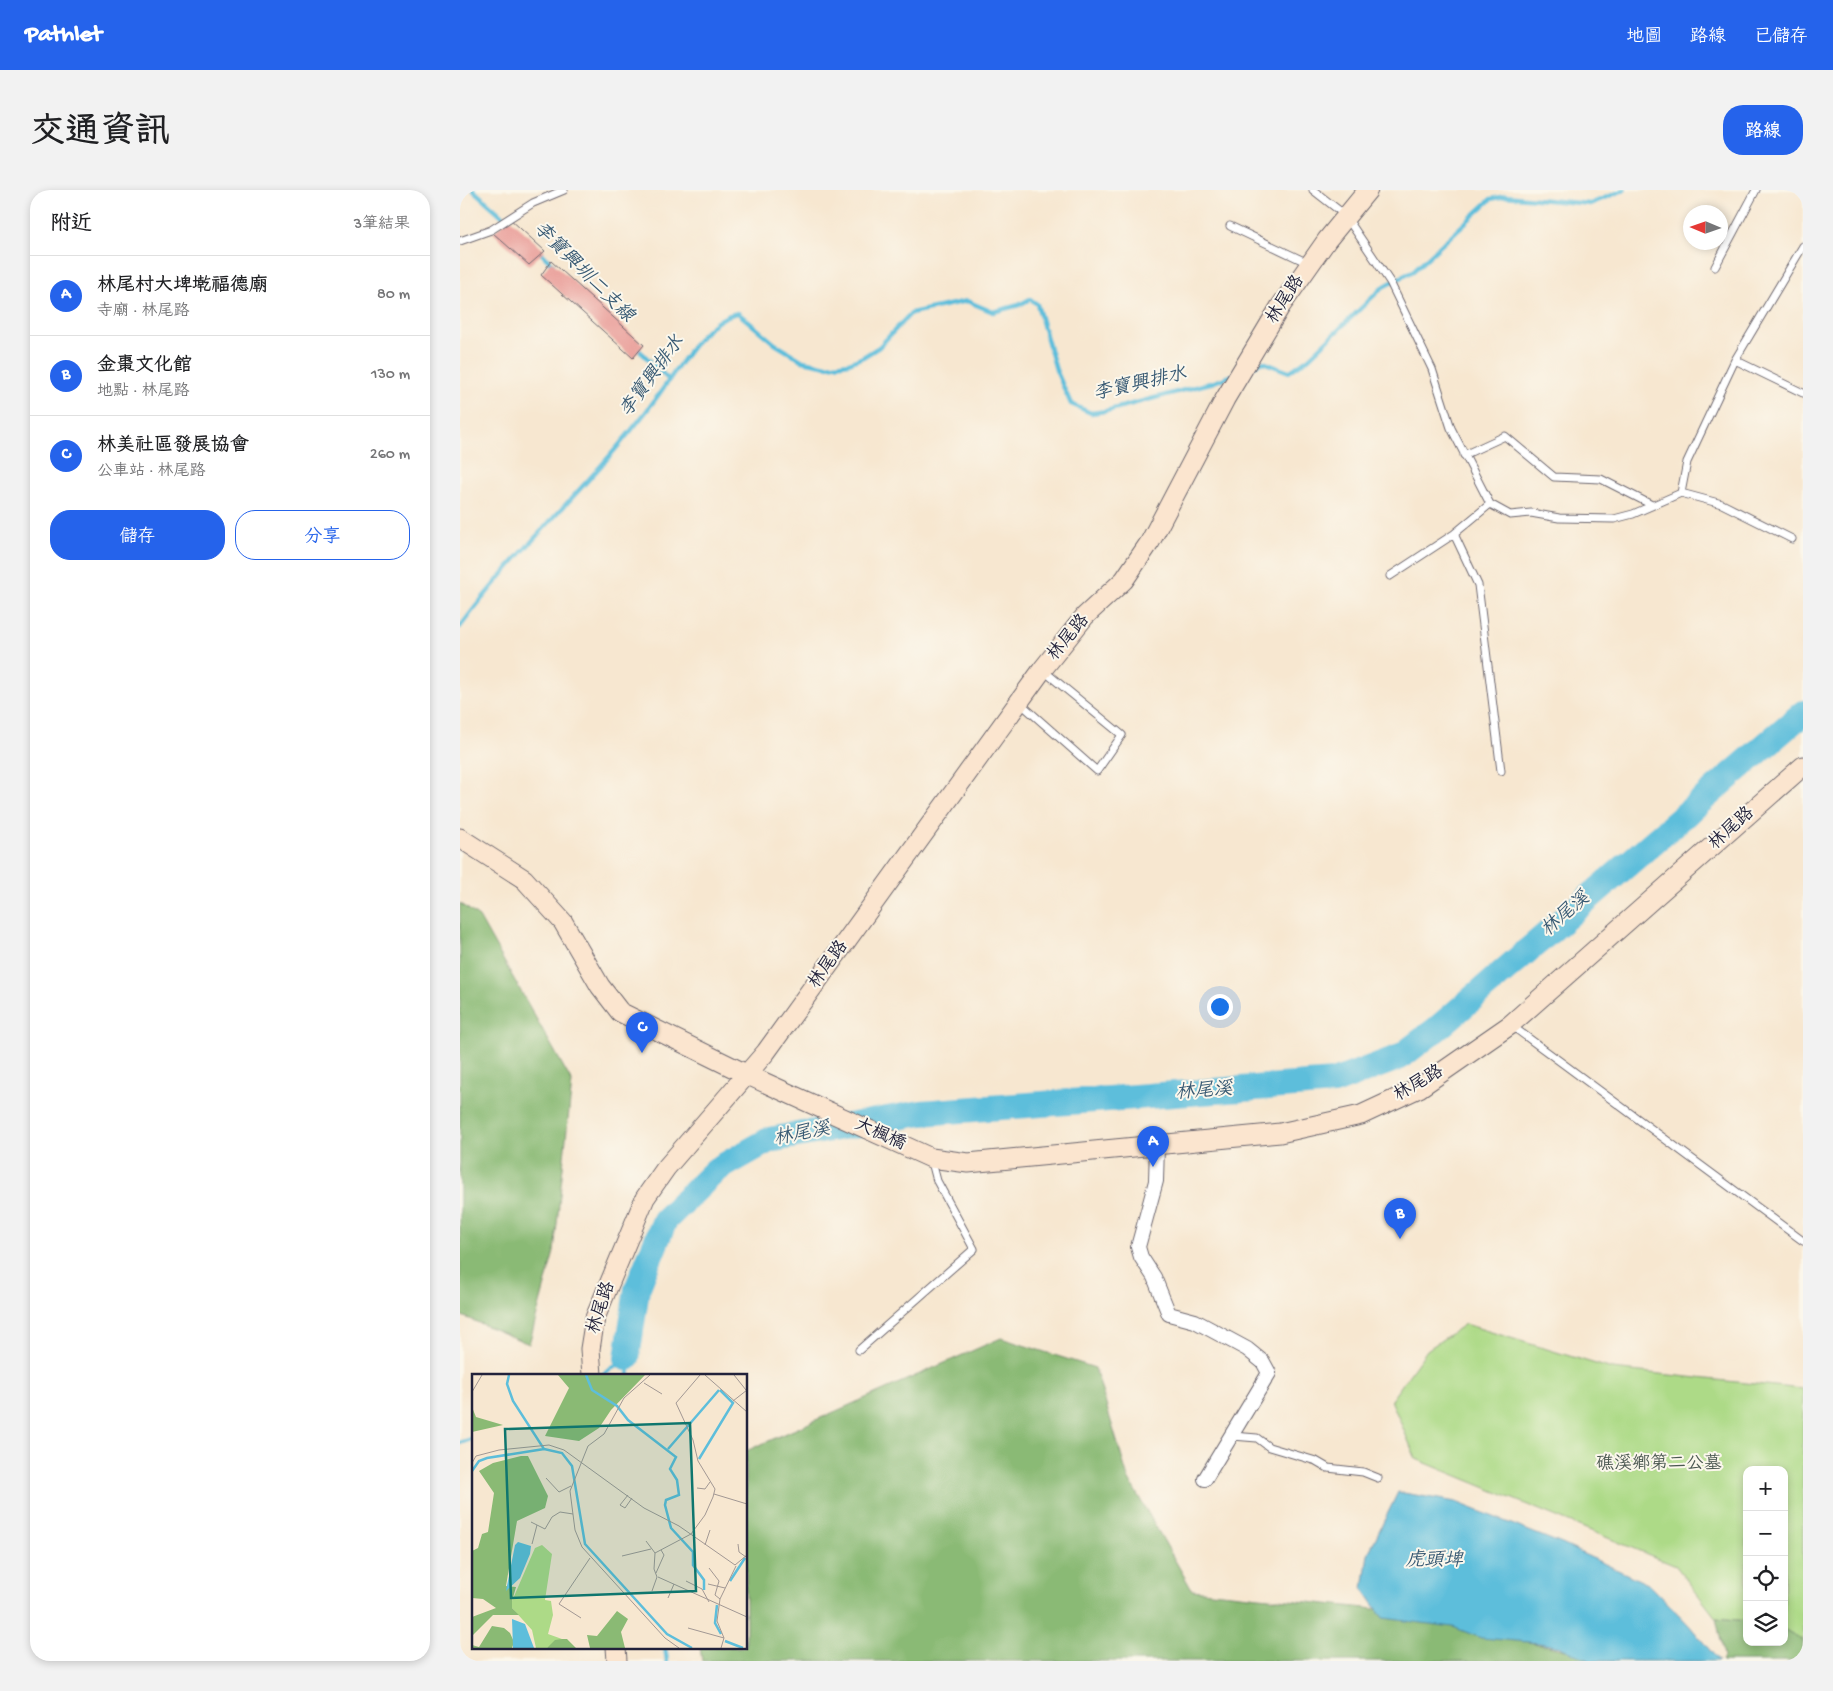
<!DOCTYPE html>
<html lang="zh-TW">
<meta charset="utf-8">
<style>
:root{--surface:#fff;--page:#f2f2f2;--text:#202124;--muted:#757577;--line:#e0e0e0;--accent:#2563eb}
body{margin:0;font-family:"Gochi Hand","LXGW WenKai TC",sans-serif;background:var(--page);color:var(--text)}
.controls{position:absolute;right:15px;bottom:15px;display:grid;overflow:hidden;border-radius:10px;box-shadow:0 2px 8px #0003}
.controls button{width:45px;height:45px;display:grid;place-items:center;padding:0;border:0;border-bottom:1px solid var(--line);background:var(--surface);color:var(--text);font:25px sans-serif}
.compass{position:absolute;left:1223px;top:15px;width:45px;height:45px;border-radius:50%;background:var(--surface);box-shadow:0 2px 8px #0003;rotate:272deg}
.you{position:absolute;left:759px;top:816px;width:18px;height:18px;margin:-12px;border:4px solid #fff;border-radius:50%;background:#1a73e8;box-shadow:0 0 0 8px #1a73e833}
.badge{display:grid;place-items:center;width:32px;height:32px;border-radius:50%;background:var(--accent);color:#fff;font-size:16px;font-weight:700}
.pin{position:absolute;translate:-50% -41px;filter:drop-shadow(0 1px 2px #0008)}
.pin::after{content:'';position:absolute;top:26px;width:18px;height:15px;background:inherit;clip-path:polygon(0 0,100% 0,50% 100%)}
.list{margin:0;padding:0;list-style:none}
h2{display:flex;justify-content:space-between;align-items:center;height:65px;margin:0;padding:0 20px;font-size:21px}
h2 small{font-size:16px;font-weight:400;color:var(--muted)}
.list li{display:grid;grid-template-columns:32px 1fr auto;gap:15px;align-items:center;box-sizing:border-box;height:80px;padding:0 20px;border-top:1px solid var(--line)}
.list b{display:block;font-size:19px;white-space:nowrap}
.list p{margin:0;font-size:16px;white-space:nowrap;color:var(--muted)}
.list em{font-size:16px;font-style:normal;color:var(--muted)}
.actions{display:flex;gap:10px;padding:15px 20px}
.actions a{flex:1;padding:11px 0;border:1px solid var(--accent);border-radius:20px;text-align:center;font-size:18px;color:var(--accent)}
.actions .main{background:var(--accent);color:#fff}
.icon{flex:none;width:28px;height:28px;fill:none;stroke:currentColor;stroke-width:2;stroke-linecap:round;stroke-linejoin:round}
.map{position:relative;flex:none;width:1343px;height:1471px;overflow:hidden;border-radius:20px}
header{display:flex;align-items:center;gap:30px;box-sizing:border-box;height:70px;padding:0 25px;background:var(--accent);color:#fff}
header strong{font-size:24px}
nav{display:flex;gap:28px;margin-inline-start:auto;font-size:18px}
.intro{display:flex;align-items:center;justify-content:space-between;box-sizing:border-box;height:120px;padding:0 30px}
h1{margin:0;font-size:35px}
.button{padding:12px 22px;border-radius:20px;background:var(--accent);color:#fff;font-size:18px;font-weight:700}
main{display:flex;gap:30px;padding:0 30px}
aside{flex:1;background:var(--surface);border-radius:20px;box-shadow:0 2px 8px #0003}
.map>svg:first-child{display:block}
.green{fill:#adda87;stroke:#687e61}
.forest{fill:#8aba74;stroke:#566e58}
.water{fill:#5dbedb;stroke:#40708b}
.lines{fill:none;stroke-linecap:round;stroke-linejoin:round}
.stream{stroke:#5dbedb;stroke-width:4.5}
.river{stroke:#5dbedb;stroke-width:26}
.building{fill:#eaa09b}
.lane-casing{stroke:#6d676f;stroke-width:9}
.street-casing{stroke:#6d676f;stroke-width:16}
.secondary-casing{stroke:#6d676f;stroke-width:21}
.lane{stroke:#fff;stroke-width:7}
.street{stroke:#fff;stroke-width:14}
.secondary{stroke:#fbe5cf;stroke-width:19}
.labels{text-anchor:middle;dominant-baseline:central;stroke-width:4;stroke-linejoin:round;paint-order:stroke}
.street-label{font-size:18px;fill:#22223b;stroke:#fbf7ec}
.park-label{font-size:18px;fill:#4c5952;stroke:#fbf7ec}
.water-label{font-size:19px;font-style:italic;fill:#375973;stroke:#fbf7ec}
.inset-river{fill:none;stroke:#5dbedb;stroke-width:2.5}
.inset-road{fill:none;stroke:#a29894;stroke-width:1}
.view{fill:#0f766e;fill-opacity:0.15;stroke:#0f766e;stroke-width:2.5}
.inset-edge{fill:none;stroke:#22223b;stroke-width:2.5}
</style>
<header>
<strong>Pathlet</strong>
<nav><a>地圖</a><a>路線</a><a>已儲存</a></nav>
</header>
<div class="intro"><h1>交通資訊</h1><a class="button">路線</a></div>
<main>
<aside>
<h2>附近<small>3筆結果</small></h2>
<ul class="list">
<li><span class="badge">A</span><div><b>林尾村大埤墘福德廟</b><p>寺廟 · 林尾路</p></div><em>80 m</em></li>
<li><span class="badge">B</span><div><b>金棗文化館</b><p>地點 · 林尾路</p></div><em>130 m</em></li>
<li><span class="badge">C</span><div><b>林美社區發展協會</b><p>公車站 · 林尾路</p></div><em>260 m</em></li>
</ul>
<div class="actions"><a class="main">儲存</a><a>分享</a></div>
</aside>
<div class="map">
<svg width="1343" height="1471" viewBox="0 0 1343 1471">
<rect width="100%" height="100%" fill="#fbf7ec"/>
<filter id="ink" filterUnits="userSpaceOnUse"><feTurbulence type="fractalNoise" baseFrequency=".02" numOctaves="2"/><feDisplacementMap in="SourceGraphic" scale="10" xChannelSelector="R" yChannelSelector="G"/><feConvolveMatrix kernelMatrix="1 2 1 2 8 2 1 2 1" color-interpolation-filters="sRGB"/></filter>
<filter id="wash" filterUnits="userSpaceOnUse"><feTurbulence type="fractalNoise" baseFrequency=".0096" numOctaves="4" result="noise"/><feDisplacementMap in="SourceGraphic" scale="20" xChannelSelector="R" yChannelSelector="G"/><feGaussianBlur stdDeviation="1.12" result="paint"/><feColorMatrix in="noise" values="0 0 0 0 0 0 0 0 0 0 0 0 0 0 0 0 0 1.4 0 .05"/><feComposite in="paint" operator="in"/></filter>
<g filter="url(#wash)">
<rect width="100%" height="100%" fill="#f7e7d0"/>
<path class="green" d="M1005 1134 1152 1179 1343 1199V1451L1324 1439V1280H1287V1431L1256 1428 1216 1376 956 1269 931 1210 967 1160Z"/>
<path class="forest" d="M0 713 19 727 112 892 94 1062 69 1154 0 1125Z
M541 1148 635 1178 668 1288 732 1400 915 1419 1157 1471H242L240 1457H286V1261Z
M1256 1428 1287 1431V1452H1324V1439L1343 1451V1471H1262L1264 1466Z"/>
<path class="water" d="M938 1302 996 1312 1102 1354 1190 1395 1228 1434 1259 1471H1130L1100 1457 1079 1453 1021 1448 993 1437 923 1428 903 1399 908 1364Z"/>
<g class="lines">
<path class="stream" d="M13 0 48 31
M79 61 93 75
M177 158 209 190
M791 177 803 172 829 182 849 168 923 97 953 81 1031 9 1045 6 1130 14 1164 0
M0 437C64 350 148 280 209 190 225 167 249 127 278 123L315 154 343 171 367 176 389 173 403 167 419 157 451 123 507 111 533 122 559 115 570 109 577 114 596 180 611 214 631 223 646 221 754 192 773 185
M142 1185 167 1168 169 1185
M0 1253 14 1248
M205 1457 207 1471"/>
<path class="river" d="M167 1168 177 1099 205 1030 256 980 309 950 461 923 874 892 940 867 978 838 1343 523"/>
</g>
<g id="blocks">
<path class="building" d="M49 28 85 61 69 75 33 43Z
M91 71 184 155 173 168 81 85Z"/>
</g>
</g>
<g filter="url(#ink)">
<use href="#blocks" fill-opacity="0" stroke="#6d676f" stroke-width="1"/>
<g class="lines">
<g class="lane-casing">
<path id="lane" d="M853 0 885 25 930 92 972 179 991 238 1030 314 1050 325 1071 323 1099 328 1154 329 1173 324 1221 303 1262 314 1332 349
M770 36 848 73
M0 51 31 40 73 13 104 0
M1255 77 1296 0
M1275 170 1343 203
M1004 265 1045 246 1094 287 1141 289 1192 315
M1221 303 1227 272 1275 170 1343 56
M994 344 1018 395 1041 581
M930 386 994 344 1030 314
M559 512 637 581 662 545 584 481
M1052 836 1343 1051
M399 1160 514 1059 477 991 471 968
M773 1246 797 1248 809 1257 856 1271 868 1278 903 1282 918 1288"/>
</g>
<g class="street-casing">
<path id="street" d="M697 955 696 991 678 1057 681 1067 694 1087 709 1124 735 1131 787 1159 803 1172 809 1183 745 1289"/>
</g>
<g class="secondary-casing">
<path id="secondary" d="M0 648 64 689 103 732 140 796 160 822 288 885 471 968 508 973 820 943 901 925 959 898 1050 835 1343 576
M132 1185 130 1159 135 1128 185 1008 206 978 306 862 582 480 625 426 664 390 690 352 765 209 820 117 867 50 908 0
M156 1457 157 1471"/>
</g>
<use href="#lane" class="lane"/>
<use href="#street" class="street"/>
<use href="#secondary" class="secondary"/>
</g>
</g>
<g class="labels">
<g class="street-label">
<text transform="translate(826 110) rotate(-57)">林尾路</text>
<text transform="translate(609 448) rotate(-50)">林尾路</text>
<text transform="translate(1272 639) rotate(-42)">林尾路</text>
<text transform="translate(369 775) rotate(-54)">林尾路</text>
<text transform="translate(959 894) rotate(-30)">林尾路</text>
<text transform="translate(420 945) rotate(24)">大楓橋</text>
<text transform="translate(142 1118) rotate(-72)">林尾路</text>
</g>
<g class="park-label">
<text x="1199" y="1274">礁溪鄉第二公墓</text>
</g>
<g class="water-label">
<text transform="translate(123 83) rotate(45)">李寶興圳二支線</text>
<text transform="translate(193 187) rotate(-54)">李寶興排水</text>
<text transform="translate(680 195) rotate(-13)">李寶興排水</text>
<text transform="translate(1106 725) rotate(-41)">林尾溪</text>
<text transform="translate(744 902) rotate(-4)">林尾溪</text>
<text transform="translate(342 945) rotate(-11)">林尾溪</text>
<text x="974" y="1371">虎頭埤</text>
</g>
</g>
<g transform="translate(12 1184)">
<rect width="275" height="275" fill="#f7e7d0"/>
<path d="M70 171 80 180 73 226 79 227 81 241 76 260 90 265 75 274H64L60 256 40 234V227L63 174Z" fill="#adda87"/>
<path d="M86 1H173L139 36 127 54 107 67 73 62 97 14ZM0 33 4 43 31 51 0 58ZM49 82H56L76 122 73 134 45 147 34 212 44 213 40 227V234L47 241H21L0 262V243L24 234 11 225 0 224V177L6 174 10 160 16 158 22 119 7 97 21 89ZM145 237 156 245 149 258 153 274H118L115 261 125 262ZM20 252 32 254 38 259 42 268 40 274H0V271L7 273ZM90 265H95L104 274H75L83 266Z" fill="#8aba74"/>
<path d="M46 168 59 172 58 180 48 204 34 217 43 171ZM40 245 53 250 62 274H41Z" fill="#5dbedb"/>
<path class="inset-river" d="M114 1 120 16 145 32 156 46 204 83 198 95 205 106 207 121 194 126 193 131 199 154 221 178V191L232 206V216M72 75 90 79 100 92 113 170 195 260 220 274M196 75 247 16M227 85 261 29 248 16M0 97 7 87 15 84 72 75 41 27 35 10 37 1M258 207 273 184M245 231 243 249 249 260M253 267 271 274"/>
<path class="inset-road" d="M178 1 152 24 132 60 116 72 98 117 103 156 110 173 193 264 207 274M233 1 275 38M262 1 274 16M172 9 190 20M0 18 10 1M261 27 275 16M0 89 4 82 27 76 77 71 92 76 172 134 207 152 263 191 275 181M74 104 87 118 99 112M225 114 233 115 238 108M242 120 275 130M156 121 148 131 153 134 160 124M59 148 73 155 80 143 88 138 101 140M174 167 183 179M60 170 65 151M266 170 267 178 274 183M233 171 238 156M150 182 179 175M237 194 247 207 243 221 248 225M184 199 192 181 189 176M186 203 275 243M214 207 230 215 237 228M236 210 253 214M180 217 185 203 182 195 183 179 219 160 233 141 241 123 243 115 226 87 221 66 204 29 228 1M196 224 202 210M109 244 87 230 118 184M216 254 252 264M249 274 252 264 245 247 248 225 264 192"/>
<path class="view" d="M218 49 224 217 39 224 33 55Z"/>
<rect width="275" height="275" class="inset-edge"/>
</g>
</svg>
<div class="controls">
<button>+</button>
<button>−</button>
<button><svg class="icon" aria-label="locate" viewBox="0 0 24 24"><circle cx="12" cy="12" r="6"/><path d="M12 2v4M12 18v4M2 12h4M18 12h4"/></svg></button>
<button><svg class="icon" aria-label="layers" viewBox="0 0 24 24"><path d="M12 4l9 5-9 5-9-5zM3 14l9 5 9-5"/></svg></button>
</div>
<svg class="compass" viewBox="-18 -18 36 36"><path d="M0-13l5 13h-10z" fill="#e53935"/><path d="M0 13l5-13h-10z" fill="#757577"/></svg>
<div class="you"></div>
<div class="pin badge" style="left:693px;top:977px">A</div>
<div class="pin badge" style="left:940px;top:1049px">B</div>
<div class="pin badge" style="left:182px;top:863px">C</div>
</div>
</main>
